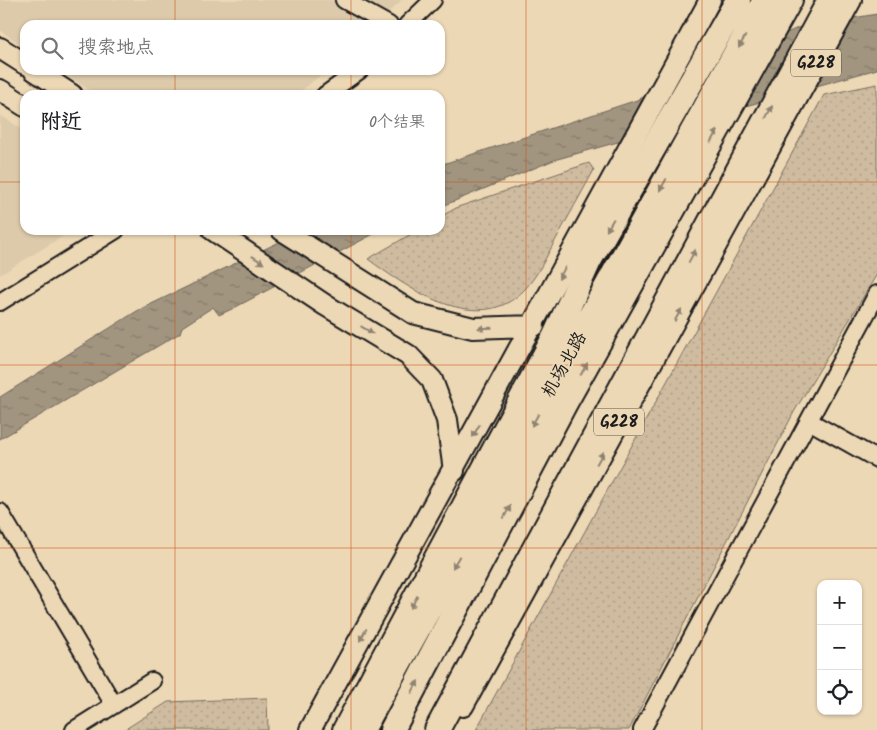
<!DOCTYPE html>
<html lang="zh">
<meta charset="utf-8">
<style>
:root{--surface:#fff;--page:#f2f2f2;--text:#202124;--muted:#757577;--line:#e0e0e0}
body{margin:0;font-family:Kalam,"LXGW WenKai TC",sans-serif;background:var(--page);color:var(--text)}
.controls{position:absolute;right:15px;bottom:15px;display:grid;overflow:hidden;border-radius:10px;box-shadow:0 1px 4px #0004}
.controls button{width:45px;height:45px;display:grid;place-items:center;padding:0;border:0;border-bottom:1px solid var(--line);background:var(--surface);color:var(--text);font:25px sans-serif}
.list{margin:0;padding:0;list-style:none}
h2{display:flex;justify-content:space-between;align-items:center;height:65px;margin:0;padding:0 20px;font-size:21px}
h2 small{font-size:16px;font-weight:400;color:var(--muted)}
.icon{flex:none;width:28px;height:28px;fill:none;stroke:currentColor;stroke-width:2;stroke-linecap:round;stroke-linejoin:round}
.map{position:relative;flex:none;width:877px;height:730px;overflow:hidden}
.search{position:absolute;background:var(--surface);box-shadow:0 1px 4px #0004;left:20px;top:20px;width:425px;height:55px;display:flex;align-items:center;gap:12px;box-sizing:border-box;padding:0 18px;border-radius:15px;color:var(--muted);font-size:19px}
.panel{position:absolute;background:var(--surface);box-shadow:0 1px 4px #0004;left:20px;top:90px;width:425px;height:145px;border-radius:15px}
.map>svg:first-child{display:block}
.built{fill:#ddcaab}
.park{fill:url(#park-dots);stroke:#766c5e}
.water{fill:url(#water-ripples);stroke:#6c6558}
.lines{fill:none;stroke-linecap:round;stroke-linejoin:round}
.minor-casing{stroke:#1c1c1c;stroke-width:20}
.major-casing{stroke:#1c1c1c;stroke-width:24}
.highway-casing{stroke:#1c1c1c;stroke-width:28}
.minor{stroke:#edd8b6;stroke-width:16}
.major{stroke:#edd8b6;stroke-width:20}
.highway{stroke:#edd8b6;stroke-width:24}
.oneway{fill:#8f8371}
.grid{fill:none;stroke:#c9500e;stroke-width:1;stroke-opacity:0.55}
.labels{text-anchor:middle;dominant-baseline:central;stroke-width:4;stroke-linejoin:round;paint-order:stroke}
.shield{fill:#edd8b6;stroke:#5b544a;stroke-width:1}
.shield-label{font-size:16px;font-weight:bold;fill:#1c1c1c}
.street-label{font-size:18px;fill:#1c1c1c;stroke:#edd8b6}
</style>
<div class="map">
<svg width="877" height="730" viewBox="0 0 877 730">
<defs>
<pattern id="park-dots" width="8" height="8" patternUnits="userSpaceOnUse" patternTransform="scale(1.25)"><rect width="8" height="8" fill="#cfbca0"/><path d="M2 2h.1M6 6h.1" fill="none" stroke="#b1a189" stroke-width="1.8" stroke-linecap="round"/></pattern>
<pattern id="water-ripples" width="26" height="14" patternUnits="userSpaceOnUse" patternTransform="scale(1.25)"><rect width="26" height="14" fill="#a29580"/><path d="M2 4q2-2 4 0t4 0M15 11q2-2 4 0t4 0" fill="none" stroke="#837968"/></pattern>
</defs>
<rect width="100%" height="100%" fill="#edd8b6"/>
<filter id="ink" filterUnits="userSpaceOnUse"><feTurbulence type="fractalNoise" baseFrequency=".02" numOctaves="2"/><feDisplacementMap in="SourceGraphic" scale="10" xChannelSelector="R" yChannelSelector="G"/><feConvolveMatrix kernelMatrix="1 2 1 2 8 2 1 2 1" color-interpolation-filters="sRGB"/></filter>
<g filter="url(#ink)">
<path class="built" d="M0 0H402L375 25H25V48L0 30Z
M57 70H327L296 95H98Z
M0 115 25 131V230H73L0 275Z"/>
<path class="park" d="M877 84V274L794 412 629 730H476L824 95Z
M589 163 594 170C581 194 568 217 555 241 546 257 538 275 525 289 480 338 408 289 368 259L418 230H440V217L458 207Z
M267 698 268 730H124L168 702Z"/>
<path class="water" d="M877 14V69L554 160 440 207V165L637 100 800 27Z
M304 230H381L234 308 219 315 213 307 182 327 180 333 0 439V397L137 311Z"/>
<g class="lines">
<g class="minor-casing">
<path id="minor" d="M344 0 389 25
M407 25 433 0
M325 95 360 70
M0 302 116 230
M809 421 877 459
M0 512 114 705
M74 730 152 681
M642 730 877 294"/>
</g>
<g class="major-casing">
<path id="major" d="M0 48 25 64
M34 70 72 95
M0 90 25 106
M213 230 325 305 408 355 432 380 447 420 454 471
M282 230 413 313 473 328 534 326
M463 706 851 0
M310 730 710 0"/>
</g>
<g class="highway-casing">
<path id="highway" d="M345 730 555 336 589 261 738 0
M362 730 765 0
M392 730 565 403 790 0
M437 730 830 0"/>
</g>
<use href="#minor" class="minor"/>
<use href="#major" class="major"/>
<use href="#highway" class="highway"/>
</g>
<defs><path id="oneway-solid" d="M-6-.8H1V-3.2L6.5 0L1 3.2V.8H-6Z" transform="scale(1.25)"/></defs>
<g class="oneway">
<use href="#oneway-solid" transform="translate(742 42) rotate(119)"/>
<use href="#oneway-solid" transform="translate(769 112) rotate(-62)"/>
<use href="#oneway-solid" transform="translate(714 136) rotate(-61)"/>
<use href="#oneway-solid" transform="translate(663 185) rotate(119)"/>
<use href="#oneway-solid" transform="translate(610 225) rotate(120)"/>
<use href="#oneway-solid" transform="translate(692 256) rotate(-62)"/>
<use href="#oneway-solid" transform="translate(258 260) rotate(34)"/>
<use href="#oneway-solid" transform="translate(562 273) rotate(118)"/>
<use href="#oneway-solid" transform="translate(678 315) rotate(-61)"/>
<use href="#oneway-solid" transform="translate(485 328) rotate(178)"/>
<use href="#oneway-solid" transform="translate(367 330) rotate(31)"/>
<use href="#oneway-solid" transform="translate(584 369) rotate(-61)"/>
<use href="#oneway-solid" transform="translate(535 420) rotate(119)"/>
<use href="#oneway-solid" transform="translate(476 431) rotate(119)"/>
<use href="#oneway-solid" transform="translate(600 458) rotate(-61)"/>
<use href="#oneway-solid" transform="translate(507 512) rotate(-62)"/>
<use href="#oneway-solid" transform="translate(456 562) rotate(119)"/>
<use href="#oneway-solid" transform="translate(414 602) rotate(118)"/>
<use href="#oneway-solid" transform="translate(363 635) rotate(119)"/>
<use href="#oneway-solid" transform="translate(415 687) rotate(-62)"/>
</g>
</g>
<path class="grid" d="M175 0V25M351 0V25M526 0V730M702 0V730M175 70V95M351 70V95M0 182H25M440 182H877M175 230V730M351 230V730M0 365H877M0 548H877"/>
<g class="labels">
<g class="shield">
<rect x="791" y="49.5" width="50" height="27" rx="4"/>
<rect x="594" y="408.5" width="50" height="27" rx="4"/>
</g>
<g class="shield-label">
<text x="816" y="63">G228</text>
<text x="619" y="422">G228</text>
</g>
<g class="street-label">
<text transform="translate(565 365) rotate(-61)">机场北路</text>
</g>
</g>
</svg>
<div class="controls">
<button>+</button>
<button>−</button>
<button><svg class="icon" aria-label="locate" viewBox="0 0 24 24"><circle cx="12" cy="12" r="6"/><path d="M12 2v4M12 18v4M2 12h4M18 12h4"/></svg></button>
</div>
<div class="search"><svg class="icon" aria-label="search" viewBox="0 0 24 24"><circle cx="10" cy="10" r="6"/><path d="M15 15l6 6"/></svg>搜索地点</div>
<section class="panel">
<h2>附近<small>0个结果</small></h2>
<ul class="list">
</ul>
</section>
</div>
